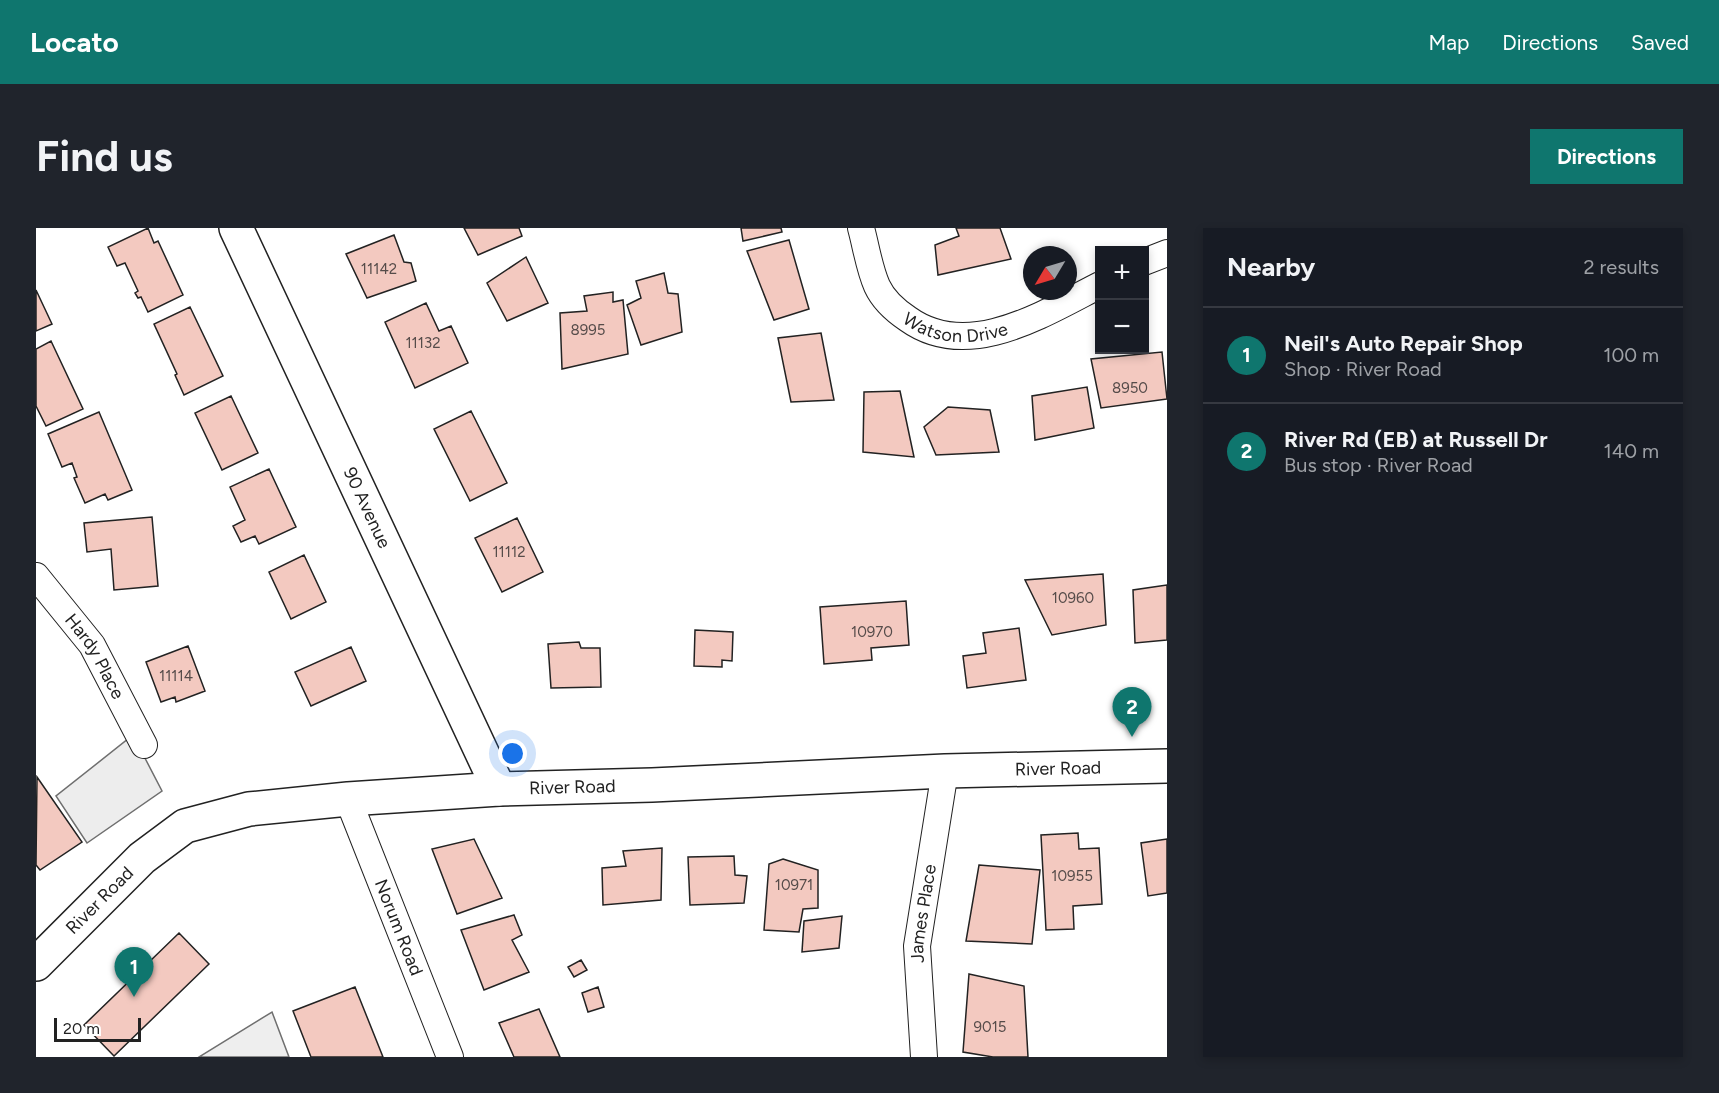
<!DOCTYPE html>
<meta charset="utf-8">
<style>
:root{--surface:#171b24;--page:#20242c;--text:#f1f3f6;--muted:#9ea1a6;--line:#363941;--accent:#0f766e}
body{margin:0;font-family:Figtree,sans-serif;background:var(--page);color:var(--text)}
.controls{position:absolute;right:18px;top:18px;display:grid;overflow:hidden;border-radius:0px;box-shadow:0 3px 9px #0003}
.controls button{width:54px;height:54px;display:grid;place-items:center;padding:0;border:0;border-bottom:2px solid var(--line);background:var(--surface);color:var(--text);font:30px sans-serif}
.compass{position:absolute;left:987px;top:18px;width:54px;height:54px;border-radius:50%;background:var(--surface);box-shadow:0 3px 9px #0003;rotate:232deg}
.scale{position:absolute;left:18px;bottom:15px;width:87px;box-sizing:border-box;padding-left:6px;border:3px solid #222;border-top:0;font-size:16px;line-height:21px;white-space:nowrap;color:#222;-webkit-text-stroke:4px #fff;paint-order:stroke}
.you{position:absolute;left:477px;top:526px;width:21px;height:21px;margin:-15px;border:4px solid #fff;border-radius:50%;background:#1a73e8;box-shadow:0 0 0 9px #1a73e833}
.badge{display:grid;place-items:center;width:39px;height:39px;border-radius:50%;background:var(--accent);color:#fff;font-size:20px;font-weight:700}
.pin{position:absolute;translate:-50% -50px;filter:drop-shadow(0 2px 3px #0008)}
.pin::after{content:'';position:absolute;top:32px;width:21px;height:18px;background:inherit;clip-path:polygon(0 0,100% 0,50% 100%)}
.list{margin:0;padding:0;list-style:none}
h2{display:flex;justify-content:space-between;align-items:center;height:78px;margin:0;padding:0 24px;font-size:26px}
h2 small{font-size:20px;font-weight:400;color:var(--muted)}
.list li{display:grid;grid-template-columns:39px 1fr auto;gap:18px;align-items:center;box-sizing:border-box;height:96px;padding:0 24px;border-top:2px solid var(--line)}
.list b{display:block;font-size:22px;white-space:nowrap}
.list p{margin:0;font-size:20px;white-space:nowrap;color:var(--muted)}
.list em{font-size:20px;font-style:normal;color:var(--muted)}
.map{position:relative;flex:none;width:1131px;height:829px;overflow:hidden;border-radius:0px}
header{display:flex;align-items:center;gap:36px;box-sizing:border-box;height:84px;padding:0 30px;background:var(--accent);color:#fff}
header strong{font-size:28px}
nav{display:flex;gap:33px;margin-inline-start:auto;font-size:21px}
.intro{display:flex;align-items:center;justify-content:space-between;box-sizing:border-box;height:144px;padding:0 36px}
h1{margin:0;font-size:42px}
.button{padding:15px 27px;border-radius:0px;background:var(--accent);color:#fff;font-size:21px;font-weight:700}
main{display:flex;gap:36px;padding:0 36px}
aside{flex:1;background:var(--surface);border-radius:0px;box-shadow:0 3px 9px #0003}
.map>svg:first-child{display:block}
.green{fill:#eee;stroke:#6f6f6f;stroke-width:1.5}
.parking{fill:#ededed;stroke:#6f6f6f;stroke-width:1.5}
.building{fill:#f3c9c0;stroke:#222;stroke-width:1.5}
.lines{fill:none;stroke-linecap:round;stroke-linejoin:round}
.street-casing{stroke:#222;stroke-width:28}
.secondary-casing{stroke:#222;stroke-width:36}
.street{stroke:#fff;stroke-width:26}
.secondary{stroke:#fff;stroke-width:33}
.labels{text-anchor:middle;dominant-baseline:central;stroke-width:4.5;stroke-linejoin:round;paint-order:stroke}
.number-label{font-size:15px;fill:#564c4a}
.street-label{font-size:18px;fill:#222;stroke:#fff}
</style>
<header>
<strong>Locato</strong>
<nav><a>Map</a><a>Directions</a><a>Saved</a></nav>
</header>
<div class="intro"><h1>Find us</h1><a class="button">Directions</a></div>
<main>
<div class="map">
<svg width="1131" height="829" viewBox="0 0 1131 829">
<rect width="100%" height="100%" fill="#fff"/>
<path class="green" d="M236 784 253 829H163Z"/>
<path class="parking" d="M97 507 126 563 51 615 20 568Z"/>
<path class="building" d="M112 0 118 15 122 13 147 67 112 84 105 69 102 70 99 65 102 63 89 35 81 38 72 19Z
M428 0H483L486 8 442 27Z
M705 0H745L746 4 707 13Z
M920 0H964L975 31 902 47 899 17 923 8Z
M358 7 368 34 375 35 380 53 331 70 310 26Z
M753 12 773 81 738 92 711 23Z
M490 29 512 75 471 93 451 55Z
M628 45 632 65 642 66 646 104 605 117 591 77 605 70 600 53Z
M0 62 16 96 0 103Z
M577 64V74L587 72 592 126 526 141 524 85 551 83 548 68Z
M390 75 403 103 415 98 432 135 379 160 349 94Z
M154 79 187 148 148 167 139 147 141 146 118 96Z
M785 105 798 172 755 174 742 110Z
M15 113 47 181 10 198 0 178V121Z
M1126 124 1131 171 1065 180 1055 131Z
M1051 159 1058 200 999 212 996 168Z
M864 163 878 229 827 224 828 164Z
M195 168 222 225 186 242 159 185Z
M912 179 954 182 963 224 900 227 888 199Z
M435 183 471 255 434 273 398 201Z
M63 184 96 262 72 272 69 266 49 275 38 250 41 249 36 235 26 239 12 206Z
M233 241 260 299 223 316 219 308 205 314 197 298 209 292 194 259Z
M116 289 122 358 78 362 75 321 51 324 48 295Z
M481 290 507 344 466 364 439 310Z
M268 327 290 374 255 391 233 344Z
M1067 346 1070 397 1016 407 989 352Z
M1131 357V412L1099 415 1097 362Z
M870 373 873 417 835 420 836 432 788 436 784 379Z
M983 400 990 452 931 460 927 428 950 425 947 405Z
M659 402 697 404 696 433 686 432V439L658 438Z
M543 414 545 420H564L565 459 515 460 512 416Z
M152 418 169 463 140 474 139 469 125 474 110 434Z
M315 419 330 453 275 478 259 444Z
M1 549 46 614 4 642 0 637Z
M1042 605 1043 621 1063 620 1066 676 1037 678 1038 701 1010 702 1005 607Z
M438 611 466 670 421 686 396 621Z
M1131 611V665L1112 668 1105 615Z
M626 620 625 672 567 677 566 640 590 638 587 623Z
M698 628 699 647 711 648 708 675 654 677 652 629Z
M747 631 782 642V680L767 681 763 704 728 702 733 636Z
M943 637 1004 642 996 716 930 713Z
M478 687 486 707 476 712 493 744 448 762 425 702Z
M806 688 803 720 766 724 768 693Z
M143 705 173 736 78 828 48 797Z
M545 732 551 742 538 749 532 739Z
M933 746 988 758 992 829H957L927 824Z
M319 759 347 829H275L257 783Z
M562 759 568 779 552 784 546 765Z
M503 781 524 829H478L463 795Z"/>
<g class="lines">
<g class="street-casing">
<g id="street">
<path id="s1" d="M825 0C830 18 833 40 841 58 847 71 860 83 872 91 932 134 1007 86 1064 57"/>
<path d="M1108 34 1131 25"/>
<path id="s2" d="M0 348 56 417 108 517"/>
<path id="s3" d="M312 571 414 829"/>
<path id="s4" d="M888 829 881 718 909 543"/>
</g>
</g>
<g class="secondary-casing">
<g id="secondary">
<path id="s5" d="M200 0 463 561"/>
<path id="s6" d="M0 736 106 630 149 598 213 581 312 571 463 561 616 557 909 543 1131 538"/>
</g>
</g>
<use href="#street" class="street"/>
<use href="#secondary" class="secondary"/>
</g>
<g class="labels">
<g class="number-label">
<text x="343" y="41">11142</text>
<text x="552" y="102">8995</text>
<text x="387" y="115">11132</text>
<text x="1094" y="160">8950</text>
<text x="473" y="324">11112</text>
<text x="1037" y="370">10960</text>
<text x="836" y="404">10970</text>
<text x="140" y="448">11114</text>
<text x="1036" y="648">10955</text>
<text x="758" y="657">10971</text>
<text x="954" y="799">9015</text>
</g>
<g class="street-label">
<text stroke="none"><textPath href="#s1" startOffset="156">Watson Drive</textPath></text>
<text stroke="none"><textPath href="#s5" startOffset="309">90 Avenue</textPath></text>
<text stroke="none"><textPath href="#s2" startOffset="100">Hardy Place</textPath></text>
<text stroke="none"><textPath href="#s6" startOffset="1080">River Road</textPath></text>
<text stroke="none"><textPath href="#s6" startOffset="594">River Road</textPath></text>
<text stroke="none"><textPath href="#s6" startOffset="90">River Road</textPath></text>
<text stroke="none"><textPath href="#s4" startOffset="144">James Place</textPath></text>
<text stroke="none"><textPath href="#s3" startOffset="138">Norum Road</textPath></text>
</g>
</g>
</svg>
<div class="controls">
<button>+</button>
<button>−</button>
</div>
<svg class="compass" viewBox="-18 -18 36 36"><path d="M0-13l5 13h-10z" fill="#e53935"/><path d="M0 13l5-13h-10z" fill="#9ea1a6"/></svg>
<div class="scale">20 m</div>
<div class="you"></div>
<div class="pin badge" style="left:98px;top:769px">1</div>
<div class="pin badge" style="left:1096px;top:509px">2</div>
</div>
<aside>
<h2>Nearby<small>2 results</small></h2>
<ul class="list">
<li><span class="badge">1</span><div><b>Neil's Auto Repair Shop</b><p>Shop · River Road</p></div><em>100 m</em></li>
<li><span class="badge">2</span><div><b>River Rd (EB) at Russell Dr</b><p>Bus stop · River Road</p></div><em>140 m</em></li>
</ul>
</aside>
</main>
